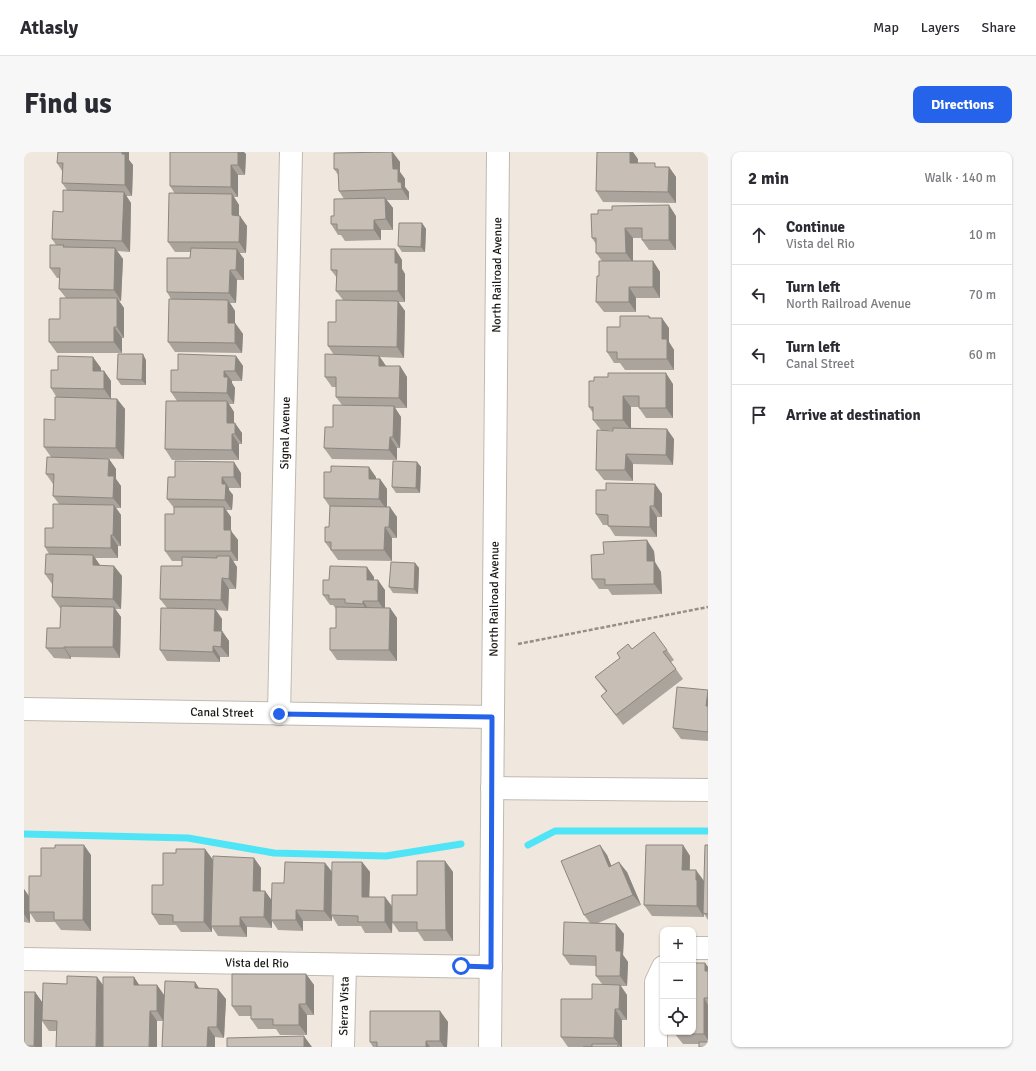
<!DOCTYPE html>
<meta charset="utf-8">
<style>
:root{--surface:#fff;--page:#f7f7f7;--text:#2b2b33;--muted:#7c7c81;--line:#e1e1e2;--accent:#2563eb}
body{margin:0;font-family:Signika,sans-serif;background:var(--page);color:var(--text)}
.controls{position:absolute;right:12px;bottom:12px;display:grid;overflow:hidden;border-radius:8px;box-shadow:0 1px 3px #0004}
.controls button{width:36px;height:36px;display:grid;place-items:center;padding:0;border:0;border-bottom:1px solid var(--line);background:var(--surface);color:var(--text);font:20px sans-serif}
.stop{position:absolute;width:12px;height:12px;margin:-9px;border:3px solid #2563eb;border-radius:50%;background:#fff}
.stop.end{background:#2563eb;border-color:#fff;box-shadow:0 1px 4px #0008}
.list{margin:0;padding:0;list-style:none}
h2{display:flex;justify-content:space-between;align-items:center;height:52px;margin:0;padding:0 16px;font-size:17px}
h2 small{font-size:13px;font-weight:400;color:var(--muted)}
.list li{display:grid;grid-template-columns:26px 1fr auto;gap:12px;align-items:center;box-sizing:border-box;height:60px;padding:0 16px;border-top:1px solid var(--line)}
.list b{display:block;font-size:15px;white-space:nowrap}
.list p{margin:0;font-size:13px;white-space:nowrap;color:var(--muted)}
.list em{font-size:13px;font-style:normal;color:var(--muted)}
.icon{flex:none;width:22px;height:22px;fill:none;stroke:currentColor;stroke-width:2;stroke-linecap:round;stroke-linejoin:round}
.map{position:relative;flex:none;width:684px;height:895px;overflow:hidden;border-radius:8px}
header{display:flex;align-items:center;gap:24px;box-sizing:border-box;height:56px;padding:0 20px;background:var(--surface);border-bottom:1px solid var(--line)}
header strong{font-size:19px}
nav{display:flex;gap:22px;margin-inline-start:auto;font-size:14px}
.intro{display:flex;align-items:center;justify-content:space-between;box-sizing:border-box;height:96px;padding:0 24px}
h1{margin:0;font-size:28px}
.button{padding:10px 18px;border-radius:8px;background:var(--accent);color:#fff;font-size:14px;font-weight:700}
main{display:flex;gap:24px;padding:0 24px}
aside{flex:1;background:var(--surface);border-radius:8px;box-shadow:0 1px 3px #0004}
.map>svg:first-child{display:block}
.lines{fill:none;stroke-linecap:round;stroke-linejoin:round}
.stream{stroke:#4fe5f6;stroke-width:7}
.minor-casing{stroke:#c0b9af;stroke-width:24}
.path{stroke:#948f87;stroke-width:2.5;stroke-dasharray:4 2;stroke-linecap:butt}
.minor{stroke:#fff;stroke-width:22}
.wall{fill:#aba49d}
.shaded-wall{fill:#8b867f}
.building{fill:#c7bfb6;stroke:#8b867f}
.route{stroke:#2563eb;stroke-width:5}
.labels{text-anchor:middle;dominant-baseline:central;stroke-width:3;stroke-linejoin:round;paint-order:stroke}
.street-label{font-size:12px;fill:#191713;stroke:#fdf5eb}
</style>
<header>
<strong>Atlasly</strong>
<nav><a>Map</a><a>Layers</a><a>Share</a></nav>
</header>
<div class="intro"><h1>Find us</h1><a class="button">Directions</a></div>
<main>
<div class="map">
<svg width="684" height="895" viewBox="0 0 684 895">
<rect width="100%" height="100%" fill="#f0e8de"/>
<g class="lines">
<path class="stream" d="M0 682 164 686 250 701 362 704 437 692
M504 693 531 679H684"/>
<g class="minor-casing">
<g id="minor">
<path id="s1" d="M0 557 469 565"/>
<path id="s2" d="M255 562 267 0"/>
<path d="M468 636 684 638"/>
<path d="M669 796H684"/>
<path id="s3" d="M0 807 467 815"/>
<path id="s4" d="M319 895 321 813"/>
<path id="s5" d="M466 895 474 0"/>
<path d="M632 895V830L639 815"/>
</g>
</g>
<path class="path" d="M494 492 684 455"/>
<use href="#minor" class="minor"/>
</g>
<path class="wall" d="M105 0V8L109 13 108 44H102L107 51 106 100 93 99 99 107 97 149H95L100 156V186H98V201H33L25 190 36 167 42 146 35 137 36 126H33L26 116 32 93 28 87 39 60 43 38 38 31V19L33 11Z
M353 0H377H369L376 10V20L381 27V35L385 40V48H363L369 56V78H357V88L321 89 317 83H314L307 72 310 64 320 47 315 39V24L310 17Z
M222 2 221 23H214V45H210L215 53V64L223 74 222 101H215L220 107V128H213L212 151H206L211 159V171L219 182 218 201 151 200 144 190 147 147 143 140 166 106 167 100H151L144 90 151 42 146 34Z
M614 7V11L633 15H645L652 25V51L579 50 572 39Z
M567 62 652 64V98H625L618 88V86H609V109H629L636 120V146H612V160H580L572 150 575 124 578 109 572 101V92L568 86Z
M398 71 402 77 401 100H378L374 94Z
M371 97 378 108V117L381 122V150H374L381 159 380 206 356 205 362 214H376L383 225V256H371L377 265 376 296H373V308L308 307 300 296 318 253 312 245V235H308L301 225 310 203 304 194 319 148 312 139 313 126 307 118Z
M625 164 627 166 645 176V190L650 198V218H601L596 211H590L583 200 596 175Z
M212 204 219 214 218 229H208V231L211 236 210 252H205L210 260V271L218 281V292H215V308H148L141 297 153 249 147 240 154 218Z
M122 208V233H97L93 227Z
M77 216V219H80L87 229V247H93L101 257 100 307 57 306 85 307 92 317V327L97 334V356H92L97 363V394H94V406H71L76 414H90L98 424 97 457H91L97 465 96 506 47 505V507L30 506 22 496 36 476 37 456H36L28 445V432L21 422 25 402 21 395 29 376 35 352 29 344V332L22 322 27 305 20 295 31 268 33 246 27 236 34 218Z
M565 229 649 232V266H622L615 256V255H607V276L650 287 649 313 609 312V329L580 328 572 318 589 278H577L569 268V261L565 255Z
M393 310 397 315 396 341H372L368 335Z
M217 321V336H205V338L209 343 208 358H202L207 365V379L214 388V409H209L213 415 212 437H205L204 459 192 458 198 467V479L205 489V505H196V510L143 509 136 498 143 456 136 447 158 414V409H148L141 399 150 362V356L143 347 151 325Z
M352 325V327H356L363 337V355L373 365V386H368V409L314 408 301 390 305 375 306 355 300 346Z
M631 332 638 342V365H633V385L591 384 584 373H579L572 362Z
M630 399 631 410 637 420 638 442 588 443 584 437H575L568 427Z
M391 411 395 416 394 442 369 441 365 435Z
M350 425V428L361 438V456H366L373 466V509L313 508 306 498 312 476V457L309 453H306L299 443Z
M608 497 643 498 650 508 647 510 659 527 599 573 577 544 582 540 571 525Z
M684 538V589L657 587 649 576Z
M659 693 666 704V718L680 729V737L684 762V768L680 762V765L628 764 620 753Z
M181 697 189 708 188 740 230 706 237 716V739H241L247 748 260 731 301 711 308 720 338 710 346 720 345 745H361L368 754 393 743 421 709 429 720V789H400L394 780H375L368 770V781H341L337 774H314L308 764V769H279V779L254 778 248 769V776L223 775V785L194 784 188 775V780H157L152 773H135L128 762 139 733 152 701Z
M67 703V779L37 778 31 770H12L6 761V771L0 770V737L5 744 17 724Z
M583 703 587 714 603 720 617 753 574 771 592 772 600 782 599 803 604 810 603 834H597L603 843V868H598V895H544L537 885 568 847 578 832 572 824V814L546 813 539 803 566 771 560 763Z
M681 811 684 815V895L675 892H659L651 882Z
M282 822 290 833V863H283V883H256L252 877H234L227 867V864H215L208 854Z
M73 825 79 833 110 825 115 833H133L140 843 171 830 175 836 202 847 200 886 191 885V895H138L139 869H133L33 879H25L18 869V895H0V840H11L18 850 43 832Z
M416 859 424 870 423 895H349L346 890Z"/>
<path class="shaded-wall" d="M98 0H105V8L109 13 108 44 101 33Z
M214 0H220L222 2 221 23 214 13Z
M368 0 376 10V20L381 27V35L385 40V48L378 37 369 17Z
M606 0H609L614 7 613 21 606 11Z
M207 13 214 23V45L207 35Z
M645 15 652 25V51L644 40Z
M100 40 107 51 106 100 98 89Z
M208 42 215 53V74L208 63Z
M361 46 369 56V78L362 67Z
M645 53 652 64V98L645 88Z
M216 64 223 74 222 101 215 90Z
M350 68 357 78V88L350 78Z
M398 71 402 77 401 100 397 95Z
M601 76 609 86V111L602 101Z
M91 96 99 107 97 149 90 138Z
M213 97 220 107V128L212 118Z
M371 97 378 108V117L381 122V150L374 139 371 111Z
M629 109 636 120V146L629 135Z
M206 118 213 128 212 151 205 141Z
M605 135 612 146V160L605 150Z
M93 146 100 156V186L93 175Z
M204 148 211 159V181L204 171Z
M374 149 381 159 380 206 373 195Z
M638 166 645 176V190L650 198V218L643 207 638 187Z
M211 171 219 182 218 201 211 191Z
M90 175 98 186V201L90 190Z
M119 202 122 208V233L118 228Z
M212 204 219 214 218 229 211 219Z
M355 204 362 214H355Z
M69 205 77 216V229L69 219Z
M376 214 383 225V256L375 246Z
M80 219 87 229V247L80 237Z
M200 219 208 229V231L211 236 210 252 203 241 200 225Z
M642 221 649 232V266L642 256Z
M599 244 607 255V278L599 268Z
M93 247 101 257 100 307 92 296Z
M203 249 210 260V281L203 271Z
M370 254 377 265 376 296 369 285Z
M211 271 218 281V292L211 282Z
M643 277 650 287 649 313 642 303Z
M208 282 215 292V308L208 298Z
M366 285 373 296V308L365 298Z
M602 302 609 312V329L601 318Z
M85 307 92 317V327L97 334V356L89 346 84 324Z
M210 310 217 321V336L210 325Z
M393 310 397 315 396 341 392 336Z
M345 315 352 325V337L345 327Z
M198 325 205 336V338L209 343 208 358 201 348 198 332Z
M356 327 363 337V358L355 347Z
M631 332 638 342V365L630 354Z
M90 353 97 363V394L89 383Z
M626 354 633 365V385L626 375Z
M200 355 207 365V379L214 388V409L207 399 200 378Z
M366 355 373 365V386L365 375Z
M361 375 368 386V409L360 398Z
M87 383 94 394V406L87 396Z
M623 388 630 399 631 410 637 420 638 442 630 432 623 409Z
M69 403 76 413H69Z
M206 404 213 415 212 437 205 427Z
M391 411 395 416 394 442 390 437Z
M90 414 98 424 97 457 89 447Z
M343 415 350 425V438L343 428Z
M198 426 205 437 204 459 197 448Z
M354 428 361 438V459L354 449Z
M339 449 346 459V462L339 452Z
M90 455 97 465 96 506 89 495Z
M366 456 373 466V509L365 498Z
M191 457 198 467 197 489 190 479Z
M198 479 205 489V505L197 495Z
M189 494 196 505V510L189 500Z
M40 495 47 505V507L40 496Z
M684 539V556L682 554Z
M60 693 67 703V779L59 768Z
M576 693 583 703 592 725 585 715Z
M659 693 666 704 665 728 658 718Z
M181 697 189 708 188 774H187L188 775V780L180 770Z
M230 706 237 716 236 749 229 739Z
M421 709 429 720V789L422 778Z
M338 710 346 720 345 756 338 745Z
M595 710 603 720 617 753 609 743Z
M301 711 309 721 307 763 308 764V769L300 759Z
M672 718 680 729 679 761 680 765 673 754Z
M0 737 6 746 5 760 6 761V771L0 762Z
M241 739 249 750 247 768 248 769V776L240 765Z
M361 745 369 756 368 781 361 770Z
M272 758 279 769V779L272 768Z
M216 765 223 775V785L216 774Z
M592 772 600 782 599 803 604 810 603 834 596 824 592 799Z
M681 811 684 815V824L681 819Z
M282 822 290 833V863L282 852Z
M73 825 81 836 79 895H72Z
M110 825 117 836 110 833Z
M171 830 178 841 171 836Z
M133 833 140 843V870L133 859Z
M596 833 603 843V868L595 857Z
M194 837 202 847 200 886 193 875Z
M11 840 18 850V895H11L10 894Z
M680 846 684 853V888L680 882Z
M275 852 283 863V883L275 873Z
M591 857 598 868V895H597L590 886Z
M126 859 133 869V895H125Z
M416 859 424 870 423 895H420L416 889Z
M184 875 191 885V895H183Z
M280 884 288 895H280Z
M402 889 406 895H402Z"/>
<path class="building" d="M34 0H98V2H101V33L38 31 39 11H33Z
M146 0H214V13H207V35L146 34Z
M368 0 369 17H374V30H377L378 37 315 39 314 17H310V1Z
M573 0H606V11H631V15H645L644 40 572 39Z
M39 38 100 40 98 89 28 87 29 59 39 60Z
M145 41 208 42V63L216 64 215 90H144Z
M361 46 362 67 350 68V78H313V72H307V64H310V47Z
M645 53V88H618V76H601L602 101H572V86H568L567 62H574V58H588V54Z
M375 71H398L397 95 374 94Z
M26 93H40L39 95 91 96 90 138 35 137 36 116H26Z
M167 96 213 97 212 118H206L205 141 143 140V106H166Z
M307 97H371V111H374V139H312L313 118H307Z
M575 109H629V135H605V150H572L573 124H575Z
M36 146H93V175H90V190H25V167H36Z
M145 147 204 148V171H211V191L144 190Z
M312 148 374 149 373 195 304 194V170H312Z
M596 164H625V166H638V187H643V207H593V200H583V175H596Z
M94 202H119L118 228 93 227Z
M154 202 212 204 211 219H200V225H204L203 241 147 240V218H154Z
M301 202 355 204V214H376L375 246 312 245V225H301Z
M34 204 69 205V219H80V237L27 236V218H34Z
M584 221H642V256H615V244H599V268H569V255H565V229H570V225H584Z
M31 245 93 247 92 296 20 295V267L31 268Z
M142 249H203V271H211V282H208V298L141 297Z
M309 253 370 254 369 285H366L365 298 300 296 301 275H309Z
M589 276 643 277 642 303 602 302 601 318H572L573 278 589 279Z
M23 305 85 307 84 324H90L89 346 29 344 30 322H22Z
M151 309 210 310V325H198V332H202L201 348 143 347 144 325H151Z
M369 309 393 310 392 336 368 335Z
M307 314 345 315V327H356L355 347 300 346V320H307Z
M582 331 631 332 630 354H626V375L584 374V363L572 362V338H582Z
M29 352 90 353 89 383H87V396L21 395V376H29Z
M306 354 366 355 365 375H361L360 398H307V390H301V375H305Z
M150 355H200V378H207V399H141V362H150Z
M623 388V409H630V432L581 433V427H568L567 403 580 402 579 390Z
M22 402 69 403V413L90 414 89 447 28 445 29 422H21Z
M193 404H206L205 427 198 426 197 448 136 447 137 414H158V405L193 406Z
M367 410 391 411 390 437 365 435Z
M306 414 343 415V428H354V449H339V452L321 451V447H305V443H299V428H305Z
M37 454 90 455 89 495H40V496H22L23 476H36Z
M312 455 366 456 365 498H306V476H312Z
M137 456 191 457 190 479H198L197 495 189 494V500L136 498Z
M630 480 643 498 639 500 652 517 592 563 577 544 583 539 571 525 596 506 593 501 604 492 608 497Z
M653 535 684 538 682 554H684V580L649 576Z
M31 693H60L59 768H30V760H5V724H17V696H31Z
M576 693 585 715 595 710 609 743 560 763 537 709Z
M622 693H659L658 718H672V728H673V754L620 753Z
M681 693H684V762L679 761Z
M152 697H181L180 770H149V763L128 762V733H139V701H152Z
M189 704 230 706 229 739H241L240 765H216V774H187Z
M393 709H421L422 778H393V770H368V743H393Z
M261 710 301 711 300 759 272 758V768H247L248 731H260Z
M308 710H338V745H361V770H334V764L307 763Z
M540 770 592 772V799H597L596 824H572V804L539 803Z
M669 811H681V819H684V846H680V882H651V880H669Z
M208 822H282V852H275V873H249V867H227V854H208Z
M43 824 73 825 72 895H32L33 869 18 868 19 831 43 832Z
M79 825H110V833H133V859H126L125 895H79Z
M141 829 171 830V836L194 837 193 875H184L183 895H138Z
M568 832 596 833 595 857H591L590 886 537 885V847H568Z
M0 840H11L10 894H0Z
M346 859H416V889H402V895H353V890H346Z
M280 884V895H203V886Z
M675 890H684V895H675Z
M568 892H594V895H559H568Z"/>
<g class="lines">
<path class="route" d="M255 562 468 565 467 815 437 814"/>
</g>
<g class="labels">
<g class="street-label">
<text stroke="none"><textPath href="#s5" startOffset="772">North Railroad Avenue</textPath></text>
<text stroke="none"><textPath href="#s2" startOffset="281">Signal Avenue</textPath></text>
<text stroke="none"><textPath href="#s5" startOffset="448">North Railroad Avenue</textPath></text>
<text stroke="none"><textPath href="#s1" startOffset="198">Canal Street</textPath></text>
<text stroke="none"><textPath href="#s3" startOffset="233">Vista del Rio</textPath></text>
<text stroke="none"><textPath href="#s4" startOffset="41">Sierra Vista</textPath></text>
</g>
</g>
</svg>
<div class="controls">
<button>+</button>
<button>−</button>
<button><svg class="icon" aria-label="locate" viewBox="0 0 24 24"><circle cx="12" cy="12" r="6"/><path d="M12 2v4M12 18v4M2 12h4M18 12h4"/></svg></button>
</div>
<div class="stop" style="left:437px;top:814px"></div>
<div class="stop end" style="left:255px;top:562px"></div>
</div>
<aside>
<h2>2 min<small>Walk · 140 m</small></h2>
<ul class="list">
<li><svg class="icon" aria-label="ahead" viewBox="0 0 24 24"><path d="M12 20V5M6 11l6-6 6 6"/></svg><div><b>Continue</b><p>Vista del Rio</p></div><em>10 m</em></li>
<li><svg class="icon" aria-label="left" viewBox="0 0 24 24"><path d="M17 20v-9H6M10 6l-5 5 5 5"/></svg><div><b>Turn left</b><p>North Railroad Avenue</p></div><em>70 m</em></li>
<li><svg class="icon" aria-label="left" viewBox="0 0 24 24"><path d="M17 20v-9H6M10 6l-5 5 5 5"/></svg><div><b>Turn left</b><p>Canal Street</p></div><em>60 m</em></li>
<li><svg class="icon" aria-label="arrive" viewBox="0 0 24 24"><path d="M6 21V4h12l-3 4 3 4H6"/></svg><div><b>Arrive at destination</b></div></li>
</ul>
</aside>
</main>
